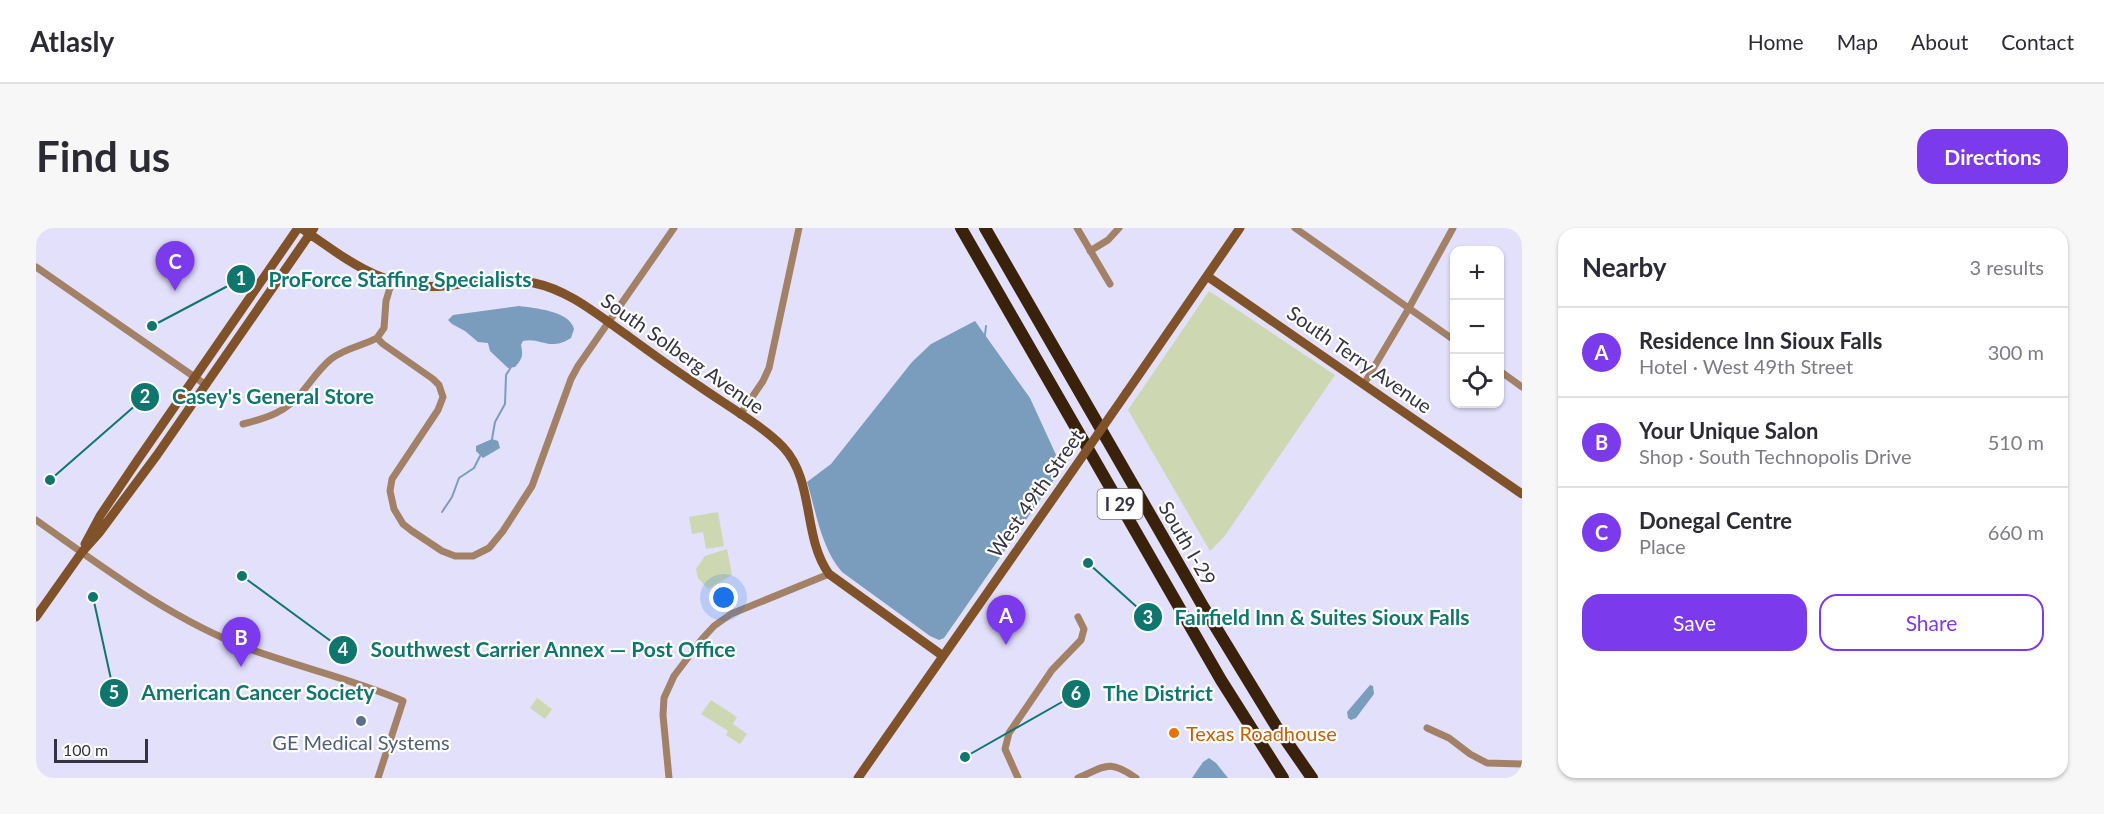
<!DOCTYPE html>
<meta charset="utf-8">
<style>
:root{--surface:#fff;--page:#f7f7f7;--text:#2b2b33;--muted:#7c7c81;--line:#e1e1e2;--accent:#7c3aed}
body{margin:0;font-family:Lato,sans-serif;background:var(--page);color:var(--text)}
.controls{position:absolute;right:18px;top:18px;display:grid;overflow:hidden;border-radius:12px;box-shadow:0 2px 4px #0004}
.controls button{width:54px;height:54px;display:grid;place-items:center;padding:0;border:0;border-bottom:2px solid var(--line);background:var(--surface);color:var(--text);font:30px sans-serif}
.scale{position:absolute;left:18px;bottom:15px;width:94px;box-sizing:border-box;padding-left:6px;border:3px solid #353341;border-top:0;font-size:16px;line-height:21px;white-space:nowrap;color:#353341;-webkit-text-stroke:4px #fff;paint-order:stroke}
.you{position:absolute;left:688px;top:370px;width:21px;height:21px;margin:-15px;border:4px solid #fff;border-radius:50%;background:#1a73e8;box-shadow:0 0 0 9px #1a73e833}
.badge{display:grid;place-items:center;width:39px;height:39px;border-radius:50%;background:var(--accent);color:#fff;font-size:20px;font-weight:700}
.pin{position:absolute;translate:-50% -50px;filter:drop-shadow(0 2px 3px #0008)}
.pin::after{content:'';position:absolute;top:32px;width:21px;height:18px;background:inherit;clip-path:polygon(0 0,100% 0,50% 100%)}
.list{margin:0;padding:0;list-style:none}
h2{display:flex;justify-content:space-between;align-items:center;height:78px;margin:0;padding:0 24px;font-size:26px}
h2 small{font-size:20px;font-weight:400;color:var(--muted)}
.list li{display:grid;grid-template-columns:39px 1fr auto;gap:18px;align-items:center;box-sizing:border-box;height:90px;padding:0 24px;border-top:2px solid var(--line)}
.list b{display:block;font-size:22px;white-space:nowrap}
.list p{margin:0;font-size:20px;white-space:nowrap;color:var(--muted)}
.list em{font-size:20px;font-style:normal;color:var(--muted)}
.actions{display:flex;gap:12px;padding:18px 24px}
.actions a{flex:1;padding:14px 0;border:2px solid var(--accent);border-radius:18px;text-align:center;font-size:21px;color:var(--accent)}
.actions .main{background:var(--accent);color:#fff}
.icon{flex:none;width:33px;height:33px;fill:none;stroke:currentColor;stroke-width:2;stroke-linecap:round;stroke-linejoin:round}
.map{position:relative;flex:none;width:1486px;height:550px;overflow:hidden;border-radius:18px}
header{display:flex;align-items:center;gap:36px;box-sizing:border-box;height:84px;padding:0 30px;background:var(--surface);border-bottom:2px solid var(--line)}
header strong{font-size:28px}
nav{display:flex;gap:33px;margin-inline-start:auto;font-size:21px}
.intro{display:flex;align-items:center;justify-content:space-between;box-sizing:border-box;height:144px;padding:0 36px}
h1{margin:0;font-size:42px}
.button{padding:15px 27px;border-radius:18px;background:var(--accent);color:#fff;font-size:21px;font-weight:700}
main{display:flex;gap:36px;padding:0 36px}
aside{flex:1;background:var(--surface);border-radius:18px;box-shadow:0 2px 4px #0004}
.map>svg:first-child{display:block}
.green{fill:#cdd7b1}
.water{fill:#7a9cbd}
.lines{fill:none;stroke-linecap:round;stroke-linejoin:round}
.stream{stroke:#7a9cbd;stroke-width:2}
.street{stroke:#a28167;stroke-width:7}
.secondary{stroke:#805229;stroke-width:9}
.highway{stroke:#39210c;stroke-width:12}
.secondary-bridge{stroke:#805229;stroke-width:9}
.service-dot{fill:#5c6f8a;stroke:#fff;stroke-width:2}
.food-dot{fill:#e8710a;stroke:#fff;stroke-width:2}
.labels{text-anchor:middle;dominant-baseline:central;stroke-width:4.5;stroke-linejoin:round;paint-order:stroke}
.shield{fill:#fff;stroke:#72707a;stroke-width:1.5}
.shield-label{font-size:18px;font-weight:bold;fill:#353341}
.street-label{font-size:20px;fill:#353341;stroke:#fff}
.food-label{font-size:20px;fill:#c56008;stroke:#fff;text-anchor:start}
.service-label{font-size:20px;fill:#4e5e75;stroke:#fff}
.leader{fill:none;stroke:#0f766e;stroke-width:2}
.callout-dot{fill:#0f766e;stroke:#fff;stroke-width:2}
.mark-label{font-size:18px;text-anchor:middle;font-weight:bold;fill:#fff}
.callout-label{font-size:21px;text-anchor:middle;font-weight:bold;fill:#0f766e;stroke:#fff;stroke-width:4.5;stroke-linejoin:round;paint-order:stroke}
</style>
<header>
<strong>Atlasly</strong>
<nav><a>Home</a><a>Map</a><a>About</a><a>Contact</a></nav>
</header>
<div class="intro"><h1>Find us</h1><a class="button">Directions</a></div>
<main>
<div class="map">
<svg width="1486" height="550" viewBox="0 0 1486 550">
<rect width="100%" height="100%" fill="#e3e0fc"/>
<path class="green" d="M1173 63 1299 147 1188 309 1174 323 1092 182Z
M682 284 688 318 670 321 667 304 656 306 653 289Z
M691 321 696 347 672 361 662 350 660 341 669 328Z
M501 470 516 481 509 491 494 480Z
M675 472 701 489 697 496 711 506 704 516 690 507 692 503 665 486Z"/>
<path class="water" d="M483 78C498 80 534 83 538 101L535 110C513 124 505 109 487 113L485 117C487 127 487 130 479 139L472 140 454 123 452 115 442 114 429 103 416 96 412 92 417 87Z
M939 93 994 170 1026 240 908 410 903 412 894 408 806 344C785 320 780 283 771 254L795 236 876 134 895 116Z
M456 211 462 213 464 220 447 230 440 223V218Z
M1334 457 1337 458 1338 466 1320 490 1315 492 1312 490 1311 484Z
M1173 530 1180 535 1192 550H1156L1167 534Z"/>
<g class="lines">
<path class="stream" d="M949 107 950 98
M456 211 459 194 469 176 470 147 475 139
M406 284 416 269 423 250 438 240 444 228"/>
<path class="street" d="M1041 0 1074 56
M1259 0 1418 112
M1054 23 1072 12 1083 0
M0 39 170 157
M341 110 347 116 397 151 403 157 407 169 402 182 356 251 354 263 358 281 367 296 376 303 406 323 419 328H437L453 320 467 303 496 258 535 151 542 138 638 0
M341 110 348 100 350 73 356 53
M1464 143 1486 159
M1328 156 1373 80 1417 0
M704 187 727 153 733 140 763 0
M207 196C231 190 251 184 267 163 276 152 284 140 295 131 309 120 326 118 341 110
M0 292C67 339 133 390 211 420 262 439 317 451 367 473L342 550
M1391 500 1413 510 1434 526 1451 535 1486 536
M633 550 627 487 628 470 638 448 666 411 678 398 695 386 793 346
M982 550 969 521 973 505 1016 442 1045 412 1048 401 1042 389
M1042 550C1070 538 1073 531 1100 550"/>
<path class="secondary" d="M265 0C312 32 347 63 408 58 443 55 461 47 498 55 533 62 563 88 592 108 615 125 639 142 663 158 687 175 727 198 747 219 779 253 766 308 793 346L907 428
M1171 48 1486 266
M1091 164 1204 0
M49 316 64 288 101 233 262 0
M0 389 46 324 63 305 121 227 278 0
M822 550 1028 255"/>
<path class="highway" d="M925 0 1185 452 1247 550
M949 0 1168 380 1240 498 1276 550"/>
<path class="secondary-bridge" d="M1028 255 1091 164"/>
</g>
<circle class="service-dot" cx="325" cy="493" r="6"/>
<circle class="food-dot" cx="1138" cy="505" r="6"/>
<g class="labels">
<rect class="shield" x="1061.5" y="261" width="45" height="30" rx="4.5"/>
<g class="shield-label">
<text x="1084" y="276">I 29</text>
</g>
<g class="street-label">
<text transform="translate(647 125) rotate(35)">South Solberg Avenue</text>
<text transform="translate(1324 131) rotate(35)">South Terry Avenue</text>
<text transform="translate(999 265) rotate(-55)">West 49th Street</text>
<text transform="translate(1152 315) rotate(60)">South I-29</text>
</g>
<g class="food-label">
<text x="1150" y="505">Texas Roadhouse</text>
</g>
<g class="service-label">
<text x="325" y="514">GE Medical Systems</text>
</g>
</g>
<path class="leader" d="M116 98L205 51M14 252L109 169M1052 335L1112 389M206 348L307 422M57 369L78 465M929 529L1040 466"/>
<g class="callout-dot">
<circle cx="116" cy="98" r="6"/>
<circle cx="14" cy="252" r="6"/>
<circle cx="1052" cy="335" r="6"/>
<circle cx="206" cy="348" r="6"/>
<circle cx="57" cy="369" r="6"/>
<circle cx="929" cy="529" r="6"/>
<circle cx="205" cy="51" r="15"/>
<circle cx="109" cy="169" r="15"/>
<circle cx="1112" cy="389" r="15"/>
<circle cx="307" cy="422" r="15"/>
<circle cx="78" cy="465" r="15"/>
<circle cx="1040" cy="466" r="15"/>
</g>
<g class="mark-label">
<text x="205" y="57">1</text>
<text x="109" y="175">2</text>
<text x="1112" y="396">3</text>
<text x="307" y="428">4</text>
<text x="78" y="471">5</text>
<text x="1040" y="472">6</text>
</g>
<g class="callout-label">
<text x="364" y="59">ProForce Staffing Specialists</text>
<text x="237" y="176">Casey's General Store</text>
<text x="1286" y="397">Fairfield Inn &amp; Suites Sioux Falls</text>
<text x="517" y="429">Southwest Carrier Annex — Post Office</text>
<text x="222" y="472">American Cancer Society</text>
<text x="1122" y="473">The District</text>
</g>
</svg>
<div class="controls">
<button>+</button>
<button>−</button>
<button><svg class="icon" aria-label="locate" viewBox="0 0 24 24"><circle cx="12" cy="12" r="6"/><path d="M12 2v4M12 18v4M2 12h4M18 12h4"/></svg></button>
</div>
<div class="scale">100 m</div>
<div class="you"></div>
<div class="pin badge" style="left:970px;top:417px">A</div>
<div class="pin badge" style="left:205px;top:439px">B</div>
<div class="pin badge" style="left:139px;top:63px">C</div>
</div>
<aside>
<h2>Nearby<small>3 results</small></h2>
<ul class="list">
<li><span class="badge">A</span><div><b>Residence Inn Sioux Falls</b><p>Hotel · West 49th Street</p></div><em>300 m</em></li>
<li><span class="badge">B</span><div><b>Your Unique Salon</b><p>Shop · South Technopolis Drive</p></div><em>510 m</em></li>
<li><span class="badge">C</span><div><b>Donegal Centre</b><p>Place</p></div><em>660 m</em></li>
</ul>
<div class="actions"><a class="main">Save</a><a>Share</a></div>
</aside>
</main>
